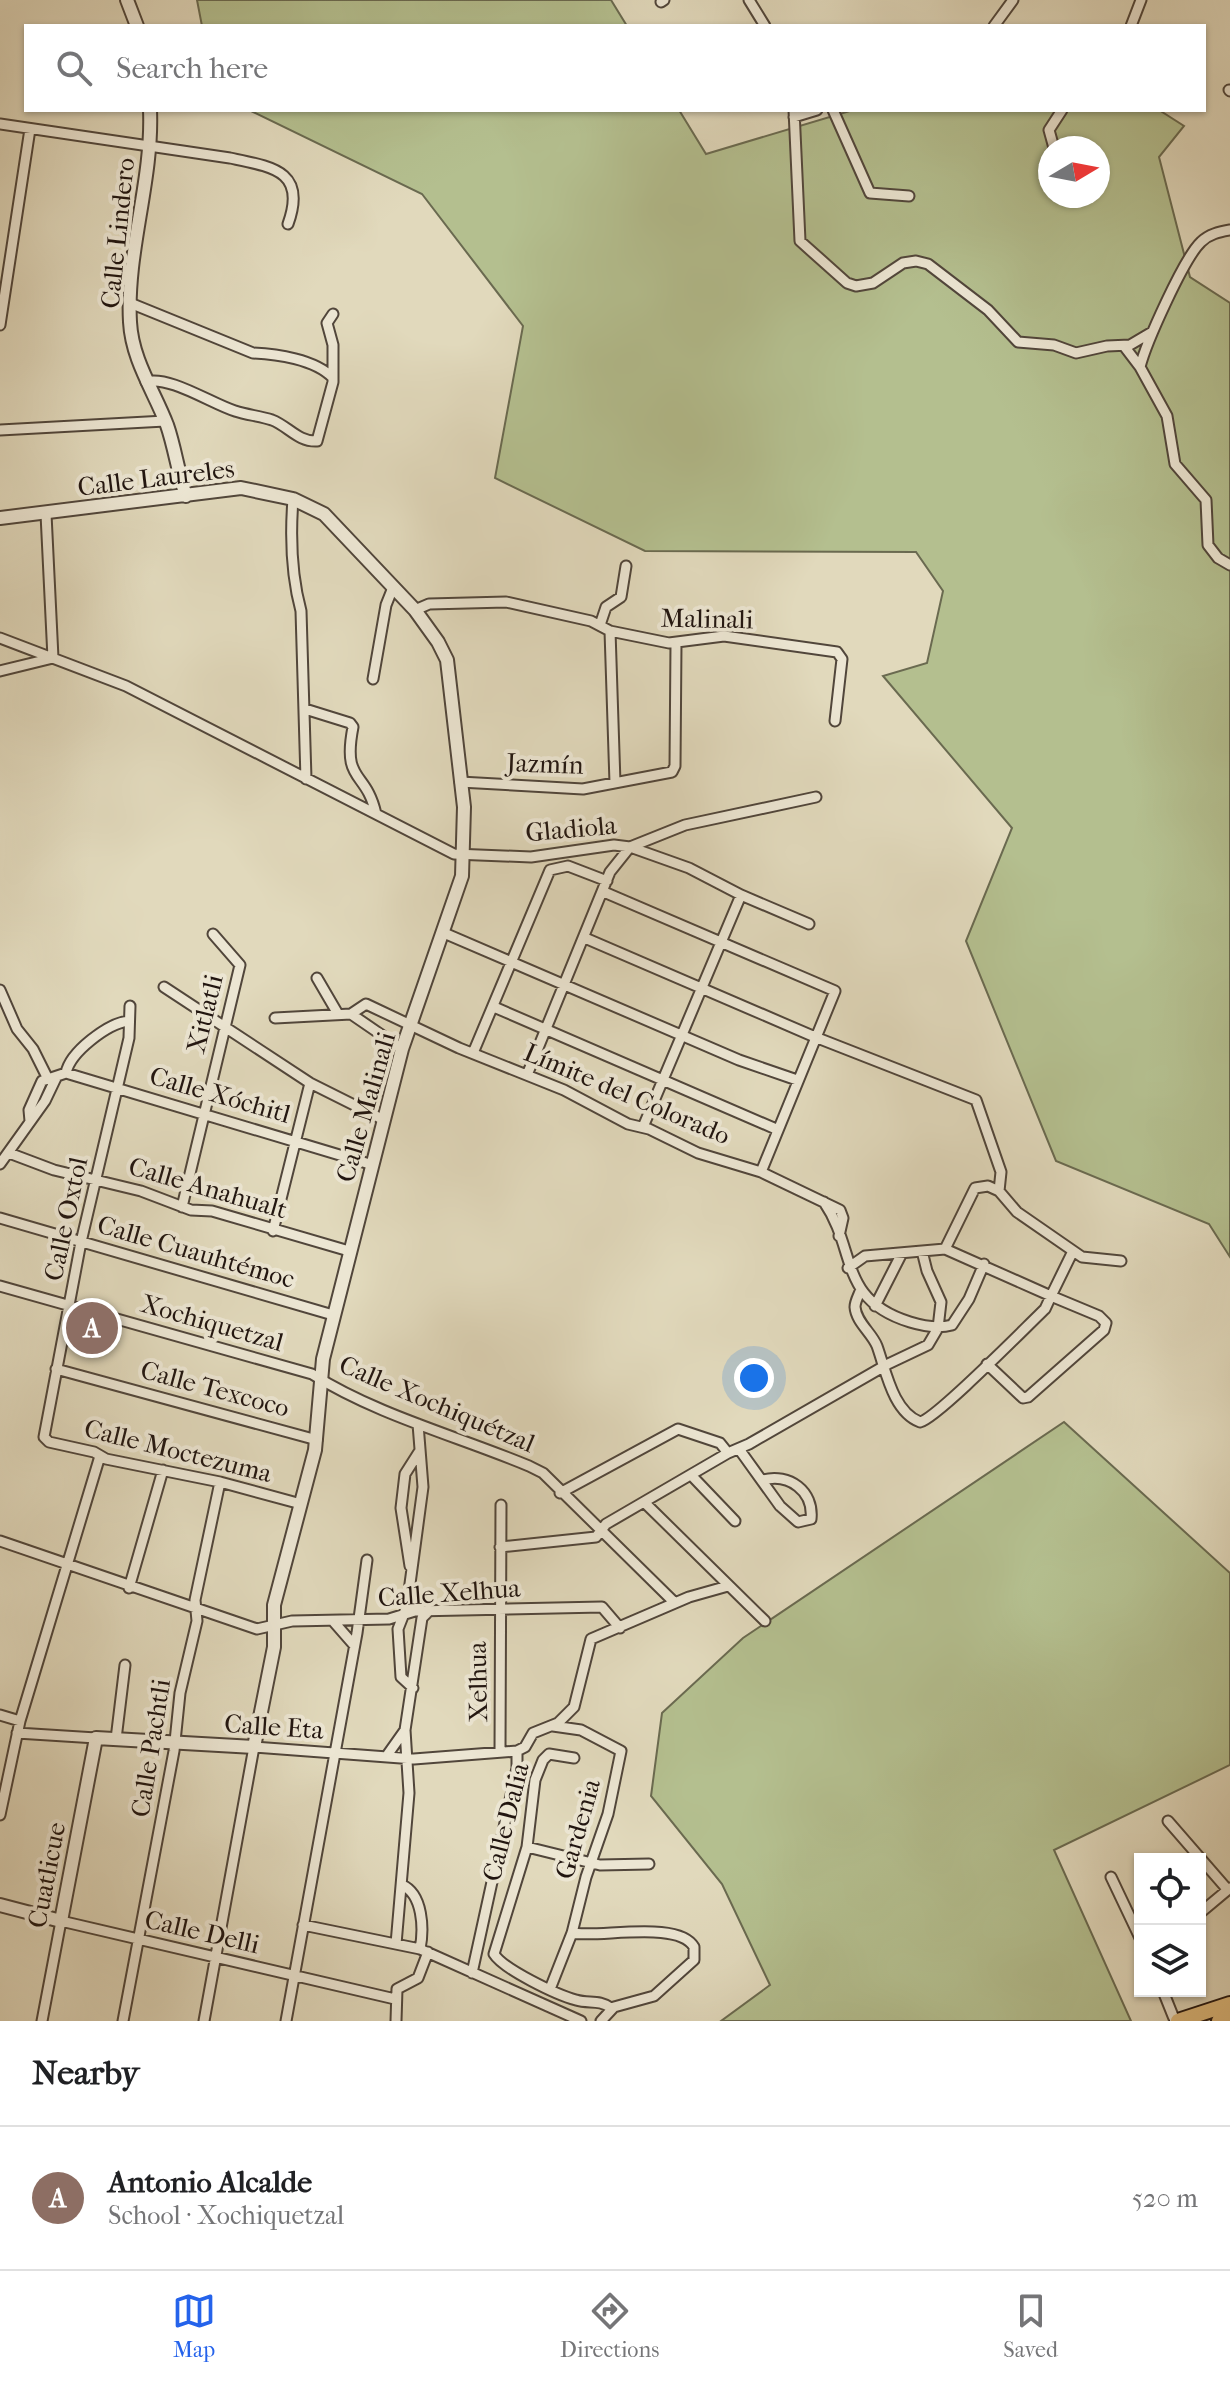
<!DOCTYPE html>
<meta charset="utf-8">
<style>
:root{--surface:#fff;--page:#f6f6f6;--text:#202124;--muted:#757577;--line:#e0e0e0;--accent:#2563eb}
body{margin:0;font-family:"IM FELL French Canon",serif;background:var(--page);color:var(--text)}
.controls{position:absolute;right:24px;bottom:24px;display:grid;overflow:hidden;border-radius:0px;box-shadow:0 2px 6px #0004}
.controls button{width:72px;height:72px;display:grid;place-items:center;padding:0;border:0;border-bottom:2px solid var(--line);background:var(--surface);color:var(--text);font:40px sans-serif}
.compass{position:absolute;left:1038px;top:136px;width:72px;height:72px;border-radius:50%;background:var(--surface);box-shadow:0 2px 6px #0004;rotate:80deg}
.you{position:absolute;left:754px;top:1378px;width:28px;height:28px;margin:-20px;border:6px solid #fff;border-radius:50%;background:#1a73e8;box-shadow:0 0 0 12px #1a73e833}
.badge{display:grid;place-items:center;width:52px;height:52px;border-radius:50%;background:var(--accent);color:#fff;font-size:26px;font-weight:700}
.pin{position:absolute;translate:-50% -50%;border:4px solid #fff;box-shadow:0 2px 8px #0006}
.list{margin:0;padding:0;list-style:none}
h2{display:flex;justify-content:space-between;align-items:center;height:104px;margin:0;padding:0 32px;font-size:34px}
h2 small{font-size:26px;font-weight:400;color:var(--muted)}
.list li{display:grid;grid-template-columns:52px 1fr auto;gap:24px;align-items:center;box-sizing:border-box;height:144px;padding:0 32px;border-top:2px solid var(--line)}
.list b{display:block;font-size:30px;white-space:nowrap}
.list p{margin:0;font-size:26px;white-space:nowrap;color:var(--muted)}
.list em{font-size:26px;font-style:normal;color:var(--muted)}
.icon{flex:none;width:44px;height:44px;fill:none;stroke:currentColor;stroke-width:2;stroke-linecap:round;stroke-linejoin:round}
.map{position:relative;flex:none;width:1230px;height:2021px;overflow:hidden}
.search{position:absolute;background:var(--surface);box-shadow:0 2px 6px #0004;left:24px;right:24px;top:24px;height:88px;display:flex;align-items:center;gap:20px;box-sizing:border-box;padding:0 28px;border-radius:0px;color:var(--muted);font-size:30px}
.sheet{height:248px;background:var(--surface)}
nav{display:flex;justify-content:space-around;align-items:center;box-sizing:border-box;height:112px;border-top:2px solid var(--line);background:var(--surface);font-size:22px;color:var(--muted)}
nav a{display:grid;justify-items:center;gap:4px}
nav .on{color:var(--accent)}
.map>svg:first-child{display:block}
.green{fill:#b4bf8f;stroke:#6a6a50;stroke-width:2;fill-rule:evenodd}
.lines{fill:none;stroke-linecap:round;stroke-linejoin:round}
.minor-casing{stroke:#51463b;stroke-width:13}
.tertiary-casing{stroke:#51463b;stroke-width:16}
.primary-casing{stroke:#211510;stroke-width:18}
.minor{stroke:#ece6d3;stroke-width:9}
.tertiary{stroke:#ece6d3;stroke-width:12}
.primary{stroke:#e0bc7e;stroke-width:14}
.labels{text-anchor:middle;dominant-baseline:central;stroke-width:8;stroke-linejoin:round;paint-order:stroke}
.street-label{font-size:26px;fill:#211510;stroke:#ece6d3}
</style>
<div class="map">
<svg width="1230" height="2021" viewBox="0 0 1230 2021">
<rect width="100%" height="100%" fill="#e1d9bc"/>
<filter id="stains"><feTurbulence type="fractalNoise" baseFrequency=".0025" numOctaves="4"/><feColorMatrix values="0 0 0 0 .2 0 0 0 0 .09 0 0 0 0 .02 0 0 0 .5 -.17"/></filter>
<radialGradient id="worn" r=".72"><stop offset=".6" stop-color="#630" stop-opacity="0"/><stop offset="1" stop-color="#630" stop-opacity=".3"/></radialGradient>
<path class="green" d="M197 0H611L627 26H202Z
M249 110H679L706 154 853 110H1159L1184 126 1159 157 1190 277 1230 303V1257L1209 1224 1056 1161 966 941 1012 828 883 676 927 663 943 591 916 552 645 551 495 478 523 326 422 194ZM1050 148H1098V196H1050Z
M1064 1422 1230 1573V1765L1054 1850 1131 2021H721L770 1985 722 1884 651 1796 662 1713 743 1638Z"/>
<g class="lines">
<g class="minor-casing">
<path id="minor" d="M749 0 765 26
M661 2 664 0
M994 26 1013 0
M1131 26 1141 0
M1229 90 1230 91
M794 110 800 241 847 283 856 286 873 283 903 263 916 261 928 264 988 310 1018 342 1054 345 1076 353 1107 346 1130 345 1152 332
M833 110 870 193 909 196
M794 117 817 110
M0 124 230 158C273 167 307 171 288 224
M1054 148 1049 130 1062 110
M130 303 253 353C276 354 315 359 333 378
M0 325 30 129
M1124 346 1140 367 1167 416 1175 464 1206 500 1208 545 1218 558 1230 565
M1140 367C1146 343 1184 258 1201 242 1209 234 1219 232 1230 230
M146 382C169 375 212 404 235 411 247 415 260 416 272 420 288 426 298 442 317 441L333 382V345L327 323 333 314
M0 430 165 421
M293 499C290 538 291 574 301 611L306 779
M415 610 429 604 506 602 591 621 610 631 669 643 724 636 837 652 842 659 835 721
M600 625 606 607 621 597 626 566
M610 631 615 783
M0 638 126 686 454 854 531 857 614 845 630 847 685 825 816 797
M0 671 53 658 46 514
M373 679 386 605 392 590
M305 709 350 723 353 727C342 784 366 769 376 814
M460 782 583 789 672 772 675 766 676 644
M604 892 835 991 761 1172
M444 933 739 1060 797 1080
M585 938 815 1037 976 1100 1001 1172 999 1191
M317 978 338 1014
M164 987 310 1083 384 1120
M0 990 17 1029 33 1049 47 1077
M130 1006 129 1038 81 1242 44 1437 49 1442 94 1452 106 1459 220 1482 301 1504
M494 1007 776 1129
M351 1014 366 1004 459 1048 564 1090 628 1124 649 1129 698 1153 761 1172 840 1210 843 1218 839 1236
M275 1018 351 1014 402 1049
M473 1053 550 870 568 866 607 881
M66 1073C70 1052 108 1023 129 1021
M527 1075 610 872 630 847 689 868 741 895
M30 1121 29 1110 42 1081 66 1073 373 1165
M643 1127 741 895 809 924
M9 1153 54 1170 141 1191 191 1210 212 1211 349 1251
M0 1164 45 1101 56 1078
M824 1202C857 1250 838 1300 910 1322 923 1326 938 1329 952 1325L969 1299 984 1264
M182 1207 240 965 213 934
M0 1218 333 1315
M273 1231 310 1083
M945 1249 975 1188 988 1186 999 1191 1017 1212 1082 1257 1121 1261
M848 1268 865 1256 945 1249 1051 1296 1073 1251
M0 1286 312 1374C377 1415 457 1436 529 1466L543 1473 675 1603
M861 1289C859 1295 855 1301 855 1307 856 1322 872 1333 877 1346 886 1371 893 1412 920 1422 937 1418 1025 1328 1045 1309L1051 1296 1099 1316 1106 1323 1104 1330 1028 1397 1023 1398 987 1364
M875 1306 902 1253
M56 1369 317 1440
M739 1449 780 1506 798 1522 811 1519C814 1491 789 1473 763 1480
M692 1476 735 1521
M560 1493 678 1429 720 1443 728 1453
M645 1503 765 1621
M0 1541 257 1629 292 1621 389 1619 415 1611 602 1607 620 1628
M500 1547 596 1537 606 1524 728 1453 749 1444 888 1364 928 1345 938 1328 941 1302 927 1271 922 1251
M410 1566 401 1508 405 1474 419 1452
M129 1588 163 1470
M333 1621 354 1645
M413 1688 401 1677 398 1629 407 1606 423 1487 418 1424
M0 1715 20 1721
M17 1733 96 1738
M116 1739 125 1665
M500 1752 501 1505
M388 1754 405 1730
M574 1758 549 1754 543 1760 535 1780 527 1847 494 1954C503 1969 557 1995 576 2000 589 2004 599 1999 611 2008
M0 1815 20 1721 100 1456
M1168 1821 1227 1889
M527 1847 600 1865 649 1864
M1111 1877 1140 1938
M402 1885C423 1894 424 1929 420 1949
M1200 1913 1230 1888
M303 1925 420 1949 581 2021
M572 1933C599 1938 679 1920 694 1947V1960L654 1996 614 2007 601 2021
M396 1944 409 1793 405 1730 422 1618 429 1611
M472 1973 517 1768V1751
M550 1989 572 1933 586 1877 608 1814 621 1751 581 1730 553 1726
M1163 1991 1175 2021
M42 2021 61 1921 395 1999
M123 2021 174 1751 180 1693 197 1621 195 1600 220 1482
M204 2021 254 1747 414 1759 517 1751 525 1747 533 1733 558 1723 574 1707 591 1639 689 1597 728 1586
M286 2021 357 1633 367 1560
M396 2021 397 1989 418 1978 428 1952"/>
</g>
<g class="tertiary-casing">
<path id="tertiary" d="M127 0 137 26
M150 110C153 181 126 251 130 322 132 360 154 391 167 425 175 448 178 473 186 496
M0 518 241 488 293 499 324 514 415 610 438 642 447 660 464 807 462 876 402 1049 323 1359 315 1450 274 1605V1647L254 1747 96 1738 61 1921 0 1905"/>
</g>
<g class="primary-casing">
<path id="primary" d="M1178 2021 1230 2004
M1219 2021 1230 2018"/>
</g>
<use href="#minor" class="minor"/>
<use href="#tertiary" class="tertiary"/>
<use href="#primary" class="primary"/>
</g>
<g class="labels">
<g class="street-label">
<text transform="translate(118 233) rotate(-84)">Calle Lindero</text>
<text transform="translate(156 478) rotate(-7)">Calle Laureles</text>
<text transform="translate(707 619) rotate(1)">Malinali</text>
<text transform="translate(545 764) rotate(2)">Jazmín</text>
<text transform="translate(571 829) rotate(-5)">Gladiola</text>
<text transform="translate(205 1014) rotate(-76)">Xitlatli</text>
<text transform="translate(627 1094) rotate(23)">Límite del Colorado</text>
<text transform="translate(220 1095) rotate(16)">Calle Xóchitl</text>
<text transform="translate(366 1107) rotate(-74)">Calle Malinali</text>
<text transform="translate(208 1188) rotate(16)">Calle Anahualt</text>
<text transform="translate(66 1219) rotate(-78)">Calle Oxtol</text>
<text transform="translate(196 1252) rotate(16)">Calle Cuauhtémoc</text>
<text transform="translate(212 1323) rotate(16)">Xochiquetzal</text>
<text transform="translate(215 1389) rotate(15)">Calle Texcoco</text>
<text transform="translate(437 1404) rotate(23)">Calle Xochiquétzal</text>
<text transform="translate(178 1451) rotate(14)">Calle Moctezuma</text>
<text transform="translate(449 1593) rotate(-4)">Calle Xelhua</text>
<text transform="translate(478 1682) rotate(-91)">Xelhua</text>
<text transform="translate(274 1727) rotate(4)">Calle Eta</text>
<text transform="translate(151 1748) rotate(-81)">Calle Pachtli</text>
<text transform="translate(506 1822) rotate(-76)">Calle Dalia</text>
<text transform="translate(578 1829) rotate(-74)">Gardenia</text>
<text transform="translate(47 1875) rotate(-79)">Cuatlicue</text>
<text transform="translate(202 1932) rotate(13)">Calle Delli</text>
</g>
</g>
<rect width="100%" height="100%" filter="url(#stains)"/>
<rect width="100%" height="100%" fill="url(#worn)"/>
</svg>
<div class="controls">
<button><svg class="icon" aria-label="locate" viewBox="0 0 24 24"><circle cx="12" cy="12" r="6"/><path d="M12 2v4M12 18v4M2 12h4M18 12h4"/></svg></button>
<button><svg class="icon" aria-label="layers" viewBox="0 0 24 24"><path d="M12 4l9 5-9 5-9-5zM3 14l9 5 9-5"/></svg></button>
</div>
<svg class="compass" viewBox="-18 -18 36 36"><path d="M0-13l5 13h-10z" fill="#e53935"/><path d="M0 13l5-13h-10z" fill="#757577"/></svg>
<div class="you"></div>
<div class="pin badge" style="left:92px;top:1328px;background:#8d6e63">A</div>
<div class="search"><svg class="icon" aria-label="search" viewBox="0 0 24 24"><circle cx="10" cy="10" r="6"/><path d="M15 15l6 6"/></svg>Search here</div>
</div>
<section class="sheet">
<h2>Nearby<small></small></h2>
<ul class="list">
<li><span class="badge" style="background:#8d6e63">A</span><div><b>Antonio Alcalde</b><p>School · Xochiquetzal</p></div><em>520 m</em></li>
</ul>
</section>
<nav>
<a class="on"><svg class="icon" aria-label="map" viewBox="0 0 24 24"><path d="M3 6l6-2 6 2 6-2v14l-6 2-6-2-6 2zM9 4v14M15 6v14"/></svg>Map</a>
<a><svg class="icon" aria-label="directions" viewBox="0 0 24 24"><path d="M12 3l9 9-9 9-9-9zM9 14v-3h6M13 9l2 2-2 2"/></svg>Directions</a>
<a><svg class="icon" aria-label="saved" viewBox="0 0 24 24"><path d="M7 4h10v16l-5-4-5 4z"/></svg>Saved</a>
</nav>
